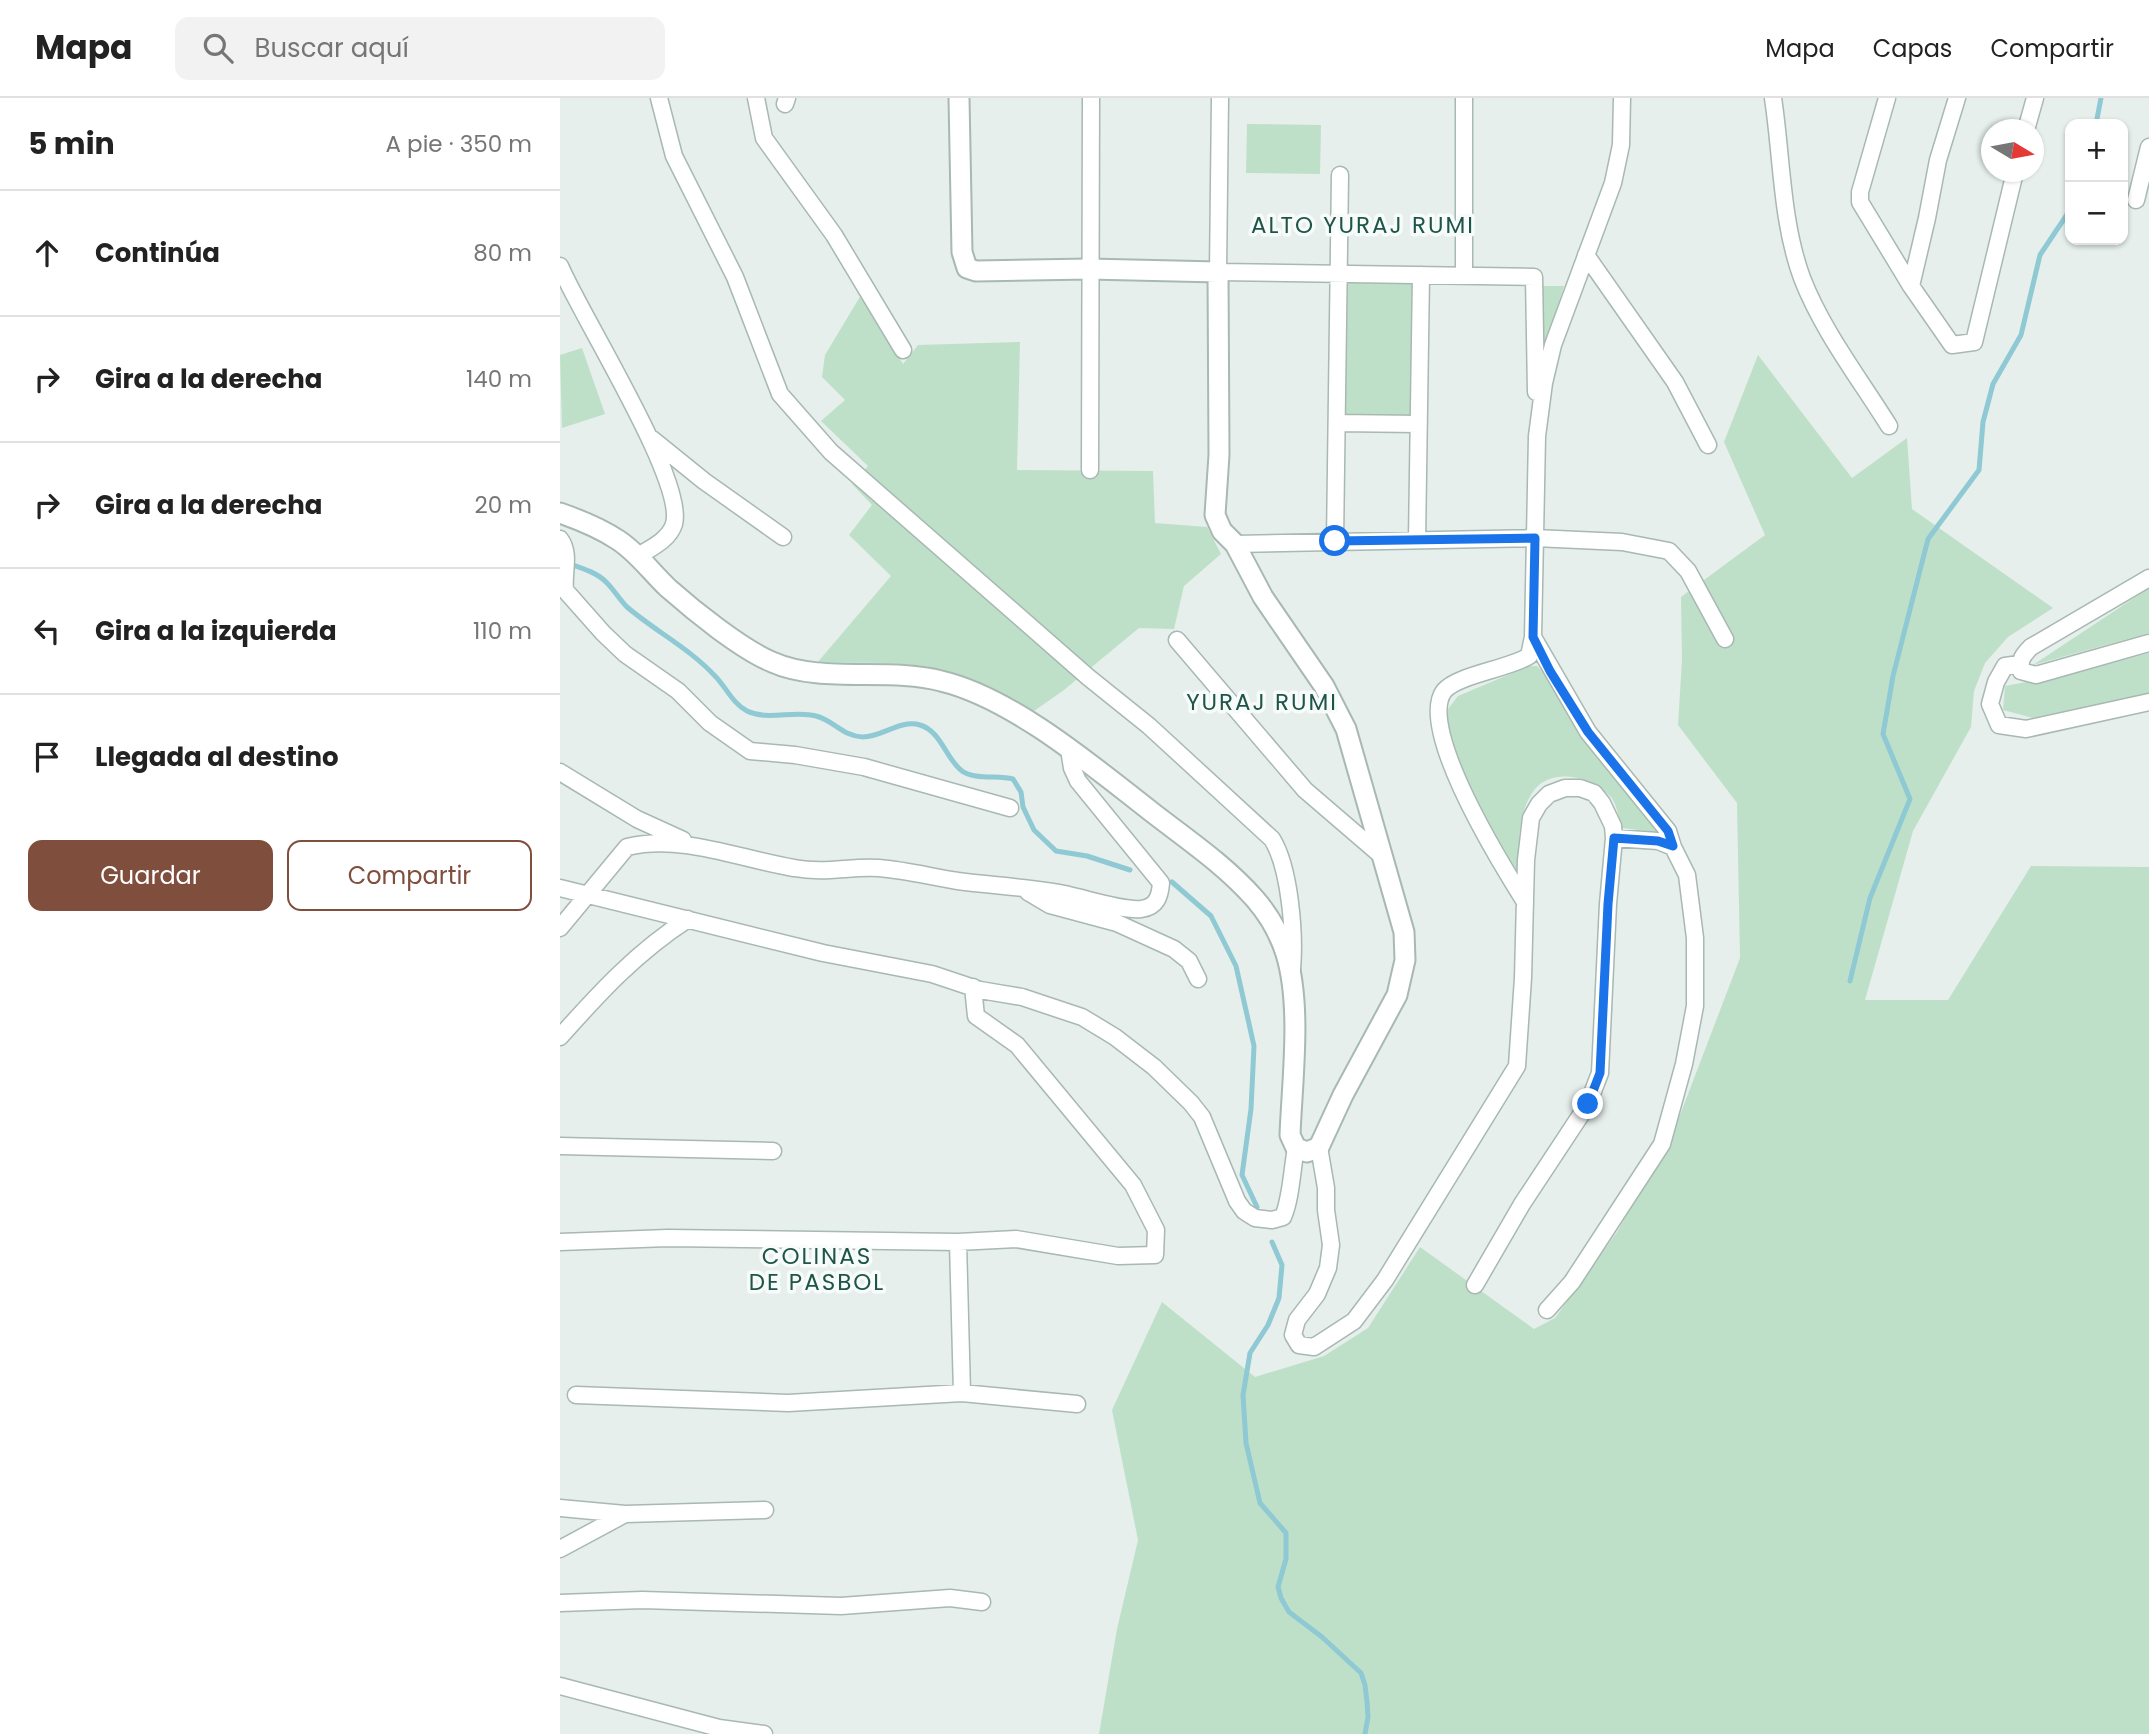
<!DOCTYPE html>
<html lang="es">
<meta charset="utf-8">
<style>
:root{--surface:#fff;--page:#f2f2f2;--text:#222;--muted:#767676;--line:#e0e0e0;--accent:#804e3d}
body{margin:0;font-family:Poppins,sans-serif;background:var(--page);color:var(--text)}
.controls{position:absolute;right:21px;top:21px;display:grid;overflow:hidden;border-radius:14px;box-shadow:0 2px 5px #0004}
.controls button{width:63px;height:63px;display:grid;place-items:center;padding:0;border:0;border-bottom:2px solid var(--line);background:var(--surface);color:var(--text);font:35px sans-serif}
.compass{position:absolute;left:1421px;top:21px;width:63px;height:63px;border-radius:50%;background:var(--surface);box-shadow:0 2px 5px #0004;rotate:100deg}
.stop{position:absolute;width:21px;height:21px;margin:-16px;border:5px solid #1a73e8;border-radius:50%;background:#fff}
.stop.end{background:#1a73e8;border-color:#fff;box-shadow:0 2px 7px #0008}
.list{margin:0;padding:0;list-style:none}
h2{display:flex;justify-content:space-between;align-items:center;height:91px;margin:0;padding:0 28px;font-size:30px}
h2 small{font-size:23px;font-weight:400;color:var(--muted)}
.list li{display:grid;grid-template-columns:46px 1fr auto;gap:21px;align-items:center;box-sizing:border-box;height:126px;padding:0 28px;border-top:2px solid var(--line)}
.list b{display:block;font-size:26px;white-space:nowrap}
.list em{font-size:23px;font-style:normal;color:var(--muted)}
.actions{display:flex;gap:14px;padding:21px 28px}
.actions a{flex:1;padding:16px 0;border:2px solid var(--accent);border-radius:14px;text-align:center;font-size:24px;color:var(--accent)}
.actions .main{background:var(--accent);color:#fff}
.icon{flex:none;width:38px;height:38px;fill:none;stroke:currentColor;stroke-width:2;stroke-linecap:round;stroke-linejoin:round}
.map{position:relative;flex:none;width:1589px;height:1636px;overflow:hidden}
header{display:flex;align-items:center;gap:42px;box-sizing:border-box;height:98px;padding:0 35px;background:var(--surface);border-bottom:2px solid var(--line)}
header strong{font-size:33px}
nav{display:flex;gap:38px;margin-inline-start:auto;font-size:24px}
.search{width:490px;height:63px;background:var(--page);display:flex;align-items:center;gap:18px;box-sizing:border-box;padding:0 24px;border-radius:14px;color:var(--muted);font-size:26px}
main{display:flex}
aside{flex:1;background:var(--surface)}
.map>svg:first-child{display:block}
.green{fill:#bfe0c8}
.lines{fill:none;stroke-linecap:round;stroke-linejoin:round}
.stream{stroke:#8ec9d4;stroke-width:5}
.minor-casing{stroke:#a8b8b2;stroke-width:19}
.tertiary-casing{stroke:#a8b8b2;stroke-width:23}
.minor{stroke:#fff;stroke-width:16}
.tertiary{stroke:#fff;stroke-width:19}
.route{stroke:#1a73e8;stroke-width:9}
.labels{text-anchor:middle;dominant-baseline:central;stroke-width:7;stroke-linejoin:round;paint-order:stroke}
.neighbourhood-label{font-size:23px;letter-spacing:2px;fill:#1f5548;stroke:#f7fbf9}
</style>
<header>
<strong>Mapa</strong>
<div class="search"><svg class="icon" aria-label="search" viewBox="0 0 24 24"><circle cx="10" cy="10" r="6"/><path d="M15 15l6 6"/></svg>Buscar aquí</div>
<nav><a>Mapa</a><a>Capas</a><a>Compartir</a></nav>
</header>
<main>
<aside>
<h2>5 min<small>A pie · 350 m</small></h2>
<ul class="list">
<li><svg class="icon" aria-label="ahead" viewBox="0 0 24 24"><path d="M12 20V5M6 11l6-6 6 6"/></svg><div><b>Continúa</b></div><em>80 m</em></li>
<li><svg class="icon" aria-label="right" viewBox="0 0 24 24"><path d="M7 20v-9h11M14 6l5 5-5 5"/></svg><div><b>Gira a la derecha</b></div><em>140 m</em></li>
<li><svg class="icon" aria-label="right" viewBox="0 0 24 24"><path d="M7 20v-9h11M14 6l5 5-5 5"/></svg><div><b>Gira a la derecha</b></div><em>20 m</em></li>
<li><svg class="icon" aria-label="left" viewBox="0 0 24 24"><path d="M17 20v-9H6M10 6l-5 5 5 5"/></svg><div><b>Gira a la izquierda</b></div><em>110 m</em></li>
<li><svg class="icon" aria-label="arrive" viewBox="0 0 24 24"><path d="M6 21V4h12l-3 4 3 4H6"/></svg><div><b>Llegada al destino</b></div></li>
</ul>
<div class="actions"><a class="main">Guardar</a><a>Compartir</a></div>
</aside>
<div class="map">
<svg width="1589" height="1636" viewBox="0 0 1589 1636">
<rect width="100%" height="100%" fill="#e6efeb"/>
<path class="green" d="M687 26 761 27 760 76 686 75Z
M785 184H852L851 320H784Z
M980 188H1004L981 261Z
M301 197 343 266 358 247 460 244 457 372 593 373 595 425 647 429 661 456 624 488 614 531 579 530 504 592 474 613C448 600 420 582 391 574 348 562 301 565 257 565L331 478 289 437 312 407 292 386 308 368 261 323 285 302 262 279 265 257Z
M22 250 45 316 2 330 0 257Z
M1198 257 1292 380 1347 340 1352 411 1493 510 1448 539 1425 565 1414 593 1411 629 1353 733 1305 902H1388L1471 768 1589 769V1636H539L557 1531 578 1442 552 1312 602 1204 695 1279 764 1258 808 1230 860 1149 974 1231 995 1220 1057 1134 1112 1038 1180 860 1177 705 1118 627 1122 562 1121 499 1205 437 1164 344Z
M1589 490V535L1473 567Z
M1589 555V597L1473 620 1443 612 1445 588 1514 575Z
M969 568H977L983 574 1024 641 1099 734 1061 730C1059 720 1057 707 1051 699 1035 680 994 668 975 691 956 715 959 752 958 780L926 730 901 672 888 631V611L898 598Z"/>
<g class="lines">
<path class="stream" d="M1536 26 1541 0
M10 466C22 470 38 475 47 485 54 492 60 502 67 509 95 533 129 550 155 578 166 589 173 606 187 613 208 623 234 612 256 618 273 622 284 639 303 639 322 639 341 621 360 627 381 633 386 661 402 673 414 682 439 677 453 681L461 694 463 709 474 732 496 753 527 758 570 772
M612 784 651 818 676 868 694 948 691 1011 682 1077 697 1109
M1290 883 1310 800 1350 701 1323 636 1333 578 1368 441 1419 372 1423 324 1433 286 1461 237 1480 157 1510 112
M712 1144 722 1167 719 1200 708 1227 690 1255 683 1297 686 1345 700 1405 726 1435V1461L718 1489 721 1500 729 1514 762 1539 801 1575 805 1587 807 1604 808 1619 805 1636"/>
<g class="minor-casing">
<path id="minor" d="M99 0 114 58 175 179 220 296 271 354 528 579 589 628 712 741C730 770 735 836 732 871
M196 0 204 40 274 137 343 252
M660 0 658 174 974 179 976 294
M1213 0C1222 59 1221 123 1242 180 1262 232 1299 280 1329 328
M1327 0 1300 94V104L1351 188 1392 247 1414 244 1455 74
M225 6 227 0
M1466 32 1475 0
M1576 102 1589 49
M1026 157 1115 284 1148 347
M0 168C21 218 126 383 114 426 109 442 91 450 78 458
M904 177V0
M1351 188 1367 120 1378 62 1397 0
M777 325 859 326
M92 341 144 383 223 439
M530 372 531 0
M0 441C11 456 3 474 5 492
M857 442 861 177
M775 443 780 77
M675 446 975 440 1062 444 1109 453 1128 473 1165 541
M1589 480 1471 549C1463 557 1459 562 1461 573L1476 577 1589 545
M0 489 5 492 43 535 65 556 118 593 150 625 190 653 235 657 304 669 450 710
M973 539 1028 634 1108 733 1113 749
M617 542 745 692 823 759
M1460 566 1445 568 1436 584 1430 606 1439 627 1466 631 1589 604
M0 674 77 721 123 742
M0 790 263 855 372 876 420 892 462 899 522 919 555 939 594 969 631 1005 642 1019 677 1103 684 1113 695 1120 712 1122 723 1119C731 1101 732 1071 736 1050
M468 794 490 807 557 825 614 851 629 863 638 881
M965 804C943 769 856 630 884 593 897 577 948 571 969 558L973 539 977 338 984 285 993 247 1053 85 1061 47 1062 0
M0 830 67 749C123 736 179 761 234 770 266 776 290 768 319 770 345 772 372 779 398 783 429 787 461 789 493 794 517 797 559 813 581 811 597 809 600 798 601 785L518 683 512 670 509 651
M0 939C40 894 77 854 128 821
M0 1048 213 1053
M759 1049 766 1090V1112L771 1147 768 1170 757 1196 737 1222 733 1237 739 1247 754 1249 794 1223 825 1182 957 968 963 880 966 762 971 720 979 706 989 696 1005 690H1020L1034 695 1042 705 1053 728 1054 740 1048 806 1040 975 1028 1006 962 1106 915 1187
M0 1144 108 1140 398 1144 456 1141 558 1158 595 1157 596 1132 573 1087 457 947 416 918 413 889
M398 1144 402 1295
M987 1212 1012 1184 1102 1046 1124 966 1135 908V840L1127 777 1113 749 1098 743 1054 740
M16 1297 228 1305 402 1295 517 1306
M0 1410 65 1416 205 1412
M0 1451 65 1416
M0 1505 82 1502 281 1508 390 1500 422 1504
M0 1588 159 1630 204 1636"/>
</g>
<g class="tertiary-casing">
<path id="tertiary" d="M0 415C20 422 40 430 58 442 78 455 91 474 108 490 134 513 181 551 212 564 261 586 329 569 381 583 453 600 535 670 593 715 628 742 665 767 695 801 708 816 720 837 726 856 742 908 732 983 730 1037L736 1050 747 1054 759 1049 783 997 837 897 845 862 844 834 786 631 764 588 703 499 675 446 662 433 655 417 659 357 658 174 529 171 416 173 407 170 402 154 399 0"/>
</g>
<use href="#minor" class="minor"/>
<use href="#tertiary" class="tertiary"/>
</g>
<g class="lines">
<path class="route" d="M775 443 975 440 973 539 990 573 1028 634 1108 733 1113 748 1098 743 1054 740 1048 806 1040 975 1028 1006"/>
</g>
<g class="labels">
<g class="neighbourhood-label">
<text x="803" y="127">ALTO YURAJ RUMI</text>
<text x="702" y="604">YURAJ RUMI</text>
<text x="257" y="1158">COLINAS<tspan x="257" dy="26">DE PASBOL</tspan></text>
</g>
</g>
</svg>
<div class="controls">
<button>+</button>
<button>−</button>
</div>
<svg class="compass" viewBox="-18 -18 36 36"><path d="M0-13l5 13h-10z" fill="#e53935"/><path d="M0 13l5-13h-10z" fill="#767676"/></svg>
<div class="stop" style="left:775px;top:443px"></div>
<div class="stop end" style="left:1028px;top:1006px"></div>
</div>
</main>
